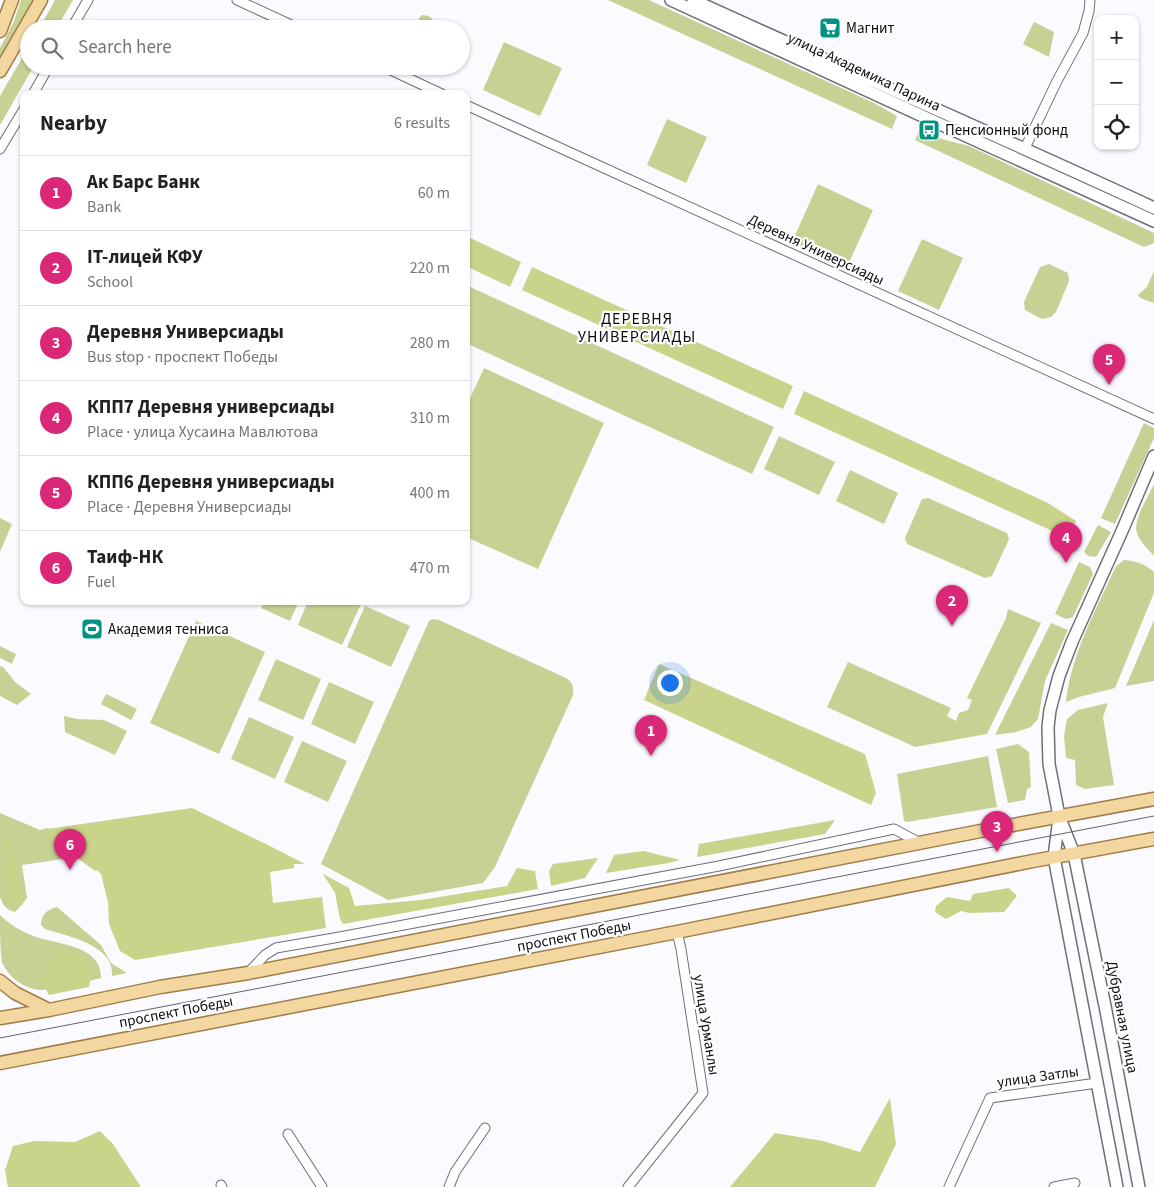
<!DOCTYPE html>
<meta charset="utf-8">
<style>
:root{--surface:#fff;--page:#f2f2f2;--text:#222;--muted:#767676;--line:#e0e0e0;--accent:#db2777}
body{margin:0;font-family:"Source Sans 3",sans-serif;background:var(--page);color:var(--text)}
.controls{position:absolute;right:15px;top:15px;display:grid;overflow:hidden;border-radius:10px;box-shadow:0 1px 4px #0004}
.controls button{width:45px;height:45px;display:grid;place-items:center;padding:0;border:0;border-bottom:1px solid var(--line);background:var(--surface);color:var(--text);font:25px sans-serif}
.you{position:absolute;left:669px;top:682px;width:18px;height:18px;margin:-12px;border:4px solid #fff;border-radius:50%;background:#1a73e8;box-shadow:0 0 0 8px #1a73e833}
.badge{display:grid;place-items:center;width:32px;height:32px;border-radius:50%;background:var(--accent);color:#fff;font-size:16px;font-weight:700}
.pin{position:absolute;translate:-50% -41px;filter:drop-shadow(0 1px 2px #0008)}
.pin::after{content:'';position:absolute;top:26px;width:18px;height:15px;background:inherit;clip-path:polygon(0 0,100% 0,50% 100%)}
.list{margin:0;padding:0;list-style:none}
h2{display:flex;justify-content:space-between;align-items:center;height:65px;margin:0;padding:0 20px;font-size:21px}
h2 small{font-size:16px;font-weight:400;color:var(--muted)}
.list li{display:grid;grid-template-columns:32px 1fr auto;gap:15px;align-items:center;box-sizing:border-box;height:75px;padding:0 20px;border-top:1px solid var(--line)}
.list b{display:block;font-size:19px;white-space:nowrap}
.list p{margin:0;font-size:16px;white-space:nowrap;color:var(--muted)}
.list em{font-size:16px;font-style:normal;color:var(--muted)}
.icon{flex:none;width:28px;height:28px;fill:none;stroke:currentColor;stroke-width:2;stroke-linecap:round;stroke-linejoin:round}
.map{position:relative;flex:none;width:1154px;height:1187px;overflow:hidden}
.search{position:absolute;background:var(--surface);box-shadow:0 1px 4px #0004;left:20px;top:20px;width:450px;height:55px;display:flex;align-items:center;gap:12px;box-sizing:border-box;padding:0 18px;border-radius:28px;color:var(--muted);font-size:19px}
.panel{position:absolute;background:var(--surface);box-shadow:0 1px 4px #0004;left:20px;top:90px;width:450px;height:515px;border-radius:10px}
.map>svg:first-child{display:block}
.green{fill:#c8d194}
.forest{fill:#c9d38a}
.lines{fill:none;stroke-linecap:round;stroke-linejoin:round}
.street-casing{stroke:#6e6f78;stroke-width:11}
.secondary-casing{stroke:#6e6f78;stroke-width:14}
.primary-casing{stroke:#9f7d46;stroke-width:15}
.street{stroke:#fff;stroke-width:9}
.secondary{stroke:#fff;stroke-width:11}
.primary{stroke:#f4d6a1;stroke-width:12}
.tram{stroke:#636368;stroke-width:1}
.labels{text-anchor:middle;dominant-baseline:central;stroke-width:4.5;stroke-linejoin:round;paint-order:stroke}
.poi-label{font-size:15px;fill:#0d0d11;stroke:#fff;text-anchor:start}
.street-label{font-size:15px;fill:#0d0d11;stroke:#fff}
.neighbourhood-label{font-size:16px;letter-spacing:1px;fill:#0d0d11;stroke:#fff}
</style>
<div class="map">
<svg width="1154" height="1187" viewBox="0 0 1154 1187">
<rect width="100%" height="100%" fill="#fafaff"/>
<path class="green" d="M21 0H33L0 58V48L14 21Z
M55 0H73L56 29H39Z
M608 0H649L874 103 897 116 892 129Z
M422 15C430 15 435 19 434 27L418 19Z
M1034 22 1054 32 1049 57 1023 44Z
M504 42 562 68 540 116 483 90Z
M29 46V66H34L0 125V96Z
M667 119 707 137 686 183 647 165Z
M920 129 942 139 969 146 1154 233V243L1144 247 915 140Z
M818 184 873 210 847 267 792 242Z
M922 239 963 258 939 310 898 291Z
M1049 264 1068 273 1069 281 1056 312 1051 317 1042 319 1025 310 1024 302 1040 267Z
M1154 271V303L1140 298 1138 295 1147 287Z
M466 285 774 427 752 474 466 343Z
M484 368 604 423 538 569 466 537V407Z
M1144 423 1154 428V438L1115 524 1101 518Z
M779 436 835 462 819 495 764 469Z
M850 470 898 493 884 524 836 501Z
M1154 484V556C1148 549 1140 542 1137 533 1132 522 1149 495 1154 484Z
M928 498 1007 533 1009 539 992 576 985 578 907 544 905 538 922 499Z
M0 518 12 524 0 552Z
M1098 525 1111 532 1096 557 1088 556 1084 552Z
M1124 560C1137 561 1145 564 1154 572V593L1115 688 1079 697 1066 702C1071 654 1096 610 1116 566Z
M1079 562 1090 567 1093 574 1073 617 1066 619 1055 614Z
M265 601H299L290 621 261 608Z
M308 601H356L361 604 342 645 298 625Z
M365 606 410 626 391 667 347 647Z
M1008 609 1041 623 987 734 915 747 827 707 848 662 951 708 947 716 956 721 959 713 968 710 972 700 967 698 1006 618Z
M433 619 439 620 566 678C573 683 574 686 573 695L495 867 483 883 388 900 321 864 429 621Z
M1154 620V681L1126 686Z
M196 621 265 652 219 754 150 723Z
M1051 623 1068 630 1045 681 1038 719 1031 727 1016 732 995 735Z
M0 646 16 654 12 664 0 658Z
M276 659 321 679 303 720 258 700Z
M0 666 3 667 15 682 31 694 17 705 0 696Z
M329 682 374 702 355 744 311 724Z
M106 694 137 709 131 720 101 704Z
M1108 703 1103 717 1114 785 1085 789 1076 785 1075 760 1066 758 1064 736 1067 719 1078 710Z
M64 716 77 719 104 720 127 731 115 755 65 732Z
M249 717 294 737 275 779 231 759Z
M302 741 347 761 328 802 284 782Z
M1018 744 1029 752 1031 787 1027 789 1025 800 1008 803 996 749Z
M988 756 997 807 907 822 904 821 897 774Z
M0 813 40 830 48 828 54 844H72L98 870 95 871 76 857 22 865 27 898 19 908 15 912C6 910 3 905 0 897Z
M57 907 101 945 111 963 127 973 112 976C115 945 67 936 45 929L41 925C41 914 47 910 57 907Z
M0 915C10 925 21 931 33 936 55 944 103 945 101 978 86 982 72 985 56 988 51 989 46 990 41 990 24 989 8 977 2 962 0 948 0 930 0 915Z"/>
<path class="forest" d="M466 236 521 262 510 287 466 266Z
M532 267 793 386 783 409 522 290Z
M804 391 1048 503 1076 521 1068 538 794 414Z
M659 664 865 754 876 793 871 805 644 700Z
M192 808 268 845 305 864H294V868L270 872 273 903 322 897 326 928 135 960 120 951 109 924 108 902 101 874 72 845H54L47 829Z
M835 820 825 834 697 857 699 844Z
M12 839 23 905 11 904 1 841Z
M644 851 680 860 669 863 606 873 614 855Z
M598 858 585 878 551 886 549 871 553 864Z
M517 868 535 871 538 889 343 924 340 919 335 893 323 874 349 888 355 906 421 900 507 886Z
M1009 888 1017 896 1004 912 969 913 961 911 946 919 935 912 936 906 947 897 970 901 973 894Z
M62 950 79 954 92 969 89 987 49 995 42 982 48 959Z
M890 1098 896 1144 875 1187H730L775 1133 823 1141 860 1152Z
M100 1131 113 1144 141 1187H8L5 1170 13 1146 34 1141 75 1142Z"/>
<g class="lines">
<g class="street-casing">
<path id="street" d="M237 0 300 29
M71 29 88 0
M382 66 442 94
M33 94 49 66
M466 105 1154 419
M1025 148 1057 81 1083 33 1089 11 1090 0
M0 149 24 109
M248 973 265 955 276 948 334 938 719 866 894 829 920 843
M288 1134 322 1187
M221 1185 222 1187
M449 1187 455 1172 485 1128
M628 1187 703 1093 681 949 677 932
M949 1187 990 1098 1097 1083
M1054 1187 1075 1183"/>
</g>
<g class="secondary-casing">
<path id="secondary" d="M671 0 931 120 1154 221
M693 0C846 70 1001 137 1154 208
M1059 818 1054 857 1117 1187
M1139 1187 1106 1011 1074 854 1059 816 1049 764 1048 727 1050 710 1059 676 1072 642 1122 531 1154 456"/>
</g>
<g class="primary-casing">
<path id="primary" d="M0 31 12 0
M0 71 41 0
M0 981 15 993 49 1010
M0 1018 49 1010 160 987 248 973 991 829 1154 799
M0 1063 677 932 1033 861 1154 839"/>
</g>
<use href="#street" class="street"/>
<use href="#secondary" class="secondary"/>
<use href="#primary" class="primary"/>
<path class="tram" d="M0 1038 1154 816"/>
</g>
<defs>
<g id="supermarket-square" transform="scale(1.125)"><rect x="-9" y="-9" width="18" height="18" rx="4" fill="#009381" stroke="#fff"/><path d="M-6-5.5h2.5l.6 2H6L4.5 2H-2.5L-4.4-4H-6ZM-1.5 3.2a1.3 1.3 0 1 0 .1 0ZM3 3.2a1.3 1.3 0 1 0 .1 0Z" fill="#fff"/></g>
<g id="bus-square" transform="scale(1.125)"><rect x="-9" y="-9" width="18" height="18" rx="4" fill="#009381" stroke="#fff"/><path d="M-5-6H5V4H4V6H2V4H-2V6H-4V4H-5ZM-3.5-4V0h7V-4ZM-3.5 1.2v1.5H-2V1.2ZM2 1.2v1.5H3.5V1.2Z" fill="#fff"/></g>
<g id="stadium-square" transform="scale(1.125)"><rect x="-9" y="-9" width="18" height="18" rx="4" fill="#009381" stroke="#fff"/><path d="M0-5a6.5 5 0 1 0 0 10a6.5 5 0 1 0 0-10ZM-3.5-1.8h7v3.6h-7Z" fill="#fff"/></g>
</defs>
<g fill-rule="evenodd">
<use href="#supermarket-square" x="830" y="28"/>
<use href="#bus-square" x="929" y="130"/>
<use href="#stadium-square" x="92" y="629"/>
</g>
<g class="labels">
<g class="poi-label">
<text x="846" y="28">Магнит</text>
<text x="945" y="130">Пенсионный фонд</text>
<text x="108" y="629">Академия тенниса</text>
</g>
<g class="street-label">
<text transform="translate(864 72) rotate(25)">улица Академика Парина</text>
<text transform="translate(816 250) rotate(25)">Деревня Универсиады</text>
<text transform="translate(574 936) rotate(-11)">проспект Победы</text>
<text transform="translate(176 1012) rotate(-11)">проспект Победы</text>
<text transform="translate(1122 1017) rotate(79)">Дубравная улица</text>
<text transform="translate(706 1025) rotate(81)">улица Урманлы</text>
<text transform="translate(1038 1077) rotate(-8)">улица Затлы</text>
</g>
<g class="neighbourhood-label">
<text x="637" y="319">ДЕРЕВНЯ<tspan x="637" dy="18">УНИВЕРСИАДЫ</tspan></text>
</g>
</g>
</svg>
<div class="controls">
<button>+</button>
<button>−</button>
<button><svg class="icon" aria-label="locate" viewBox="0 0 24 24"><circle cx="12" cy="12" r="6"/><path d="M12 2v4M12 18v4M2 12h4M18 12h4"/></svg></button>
</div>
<div class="you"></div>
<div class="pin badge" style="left:651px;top:756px">1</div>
<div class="pin badge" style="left:952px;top:626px">2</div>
<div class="pin badge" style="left:997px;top:852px">3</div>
<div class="pin badge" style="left:1066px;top:563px">4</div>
<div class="pin badge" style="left:1109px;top:385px">5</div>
<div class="pin badge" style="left:70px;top:870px">6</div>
<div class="search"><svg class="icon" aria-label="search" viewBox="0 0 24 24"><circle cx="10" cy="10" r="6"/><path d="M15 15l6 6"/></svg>Search here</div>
<section class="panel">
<h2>Nearby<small>6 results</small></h2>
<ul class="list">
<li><span class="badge">1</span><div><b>Ак Барс Банк</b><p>Bank</p></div><em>60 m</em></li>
<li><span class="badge">2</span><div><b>IT-лицей КФУ</b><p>School</p></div><em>220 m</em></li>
<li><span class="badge">3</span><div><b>Деревня Универсиады</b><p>Bus stop · проспект Победы</p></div><em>280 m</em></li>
<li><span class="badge">4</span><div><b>КПП7 Деревня универсиады</b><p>Place · улица Хусаина Мавлютова</p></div><em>310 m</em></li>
<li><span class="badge">5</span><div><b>КПП6 Деревня универсиады</b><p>Place · Деревня Универсиады</p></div><em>400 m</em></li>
<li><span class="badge">6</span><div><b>Таиф-НК</b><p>Fuel</p></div><em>470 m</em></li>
</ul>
</section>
</div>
